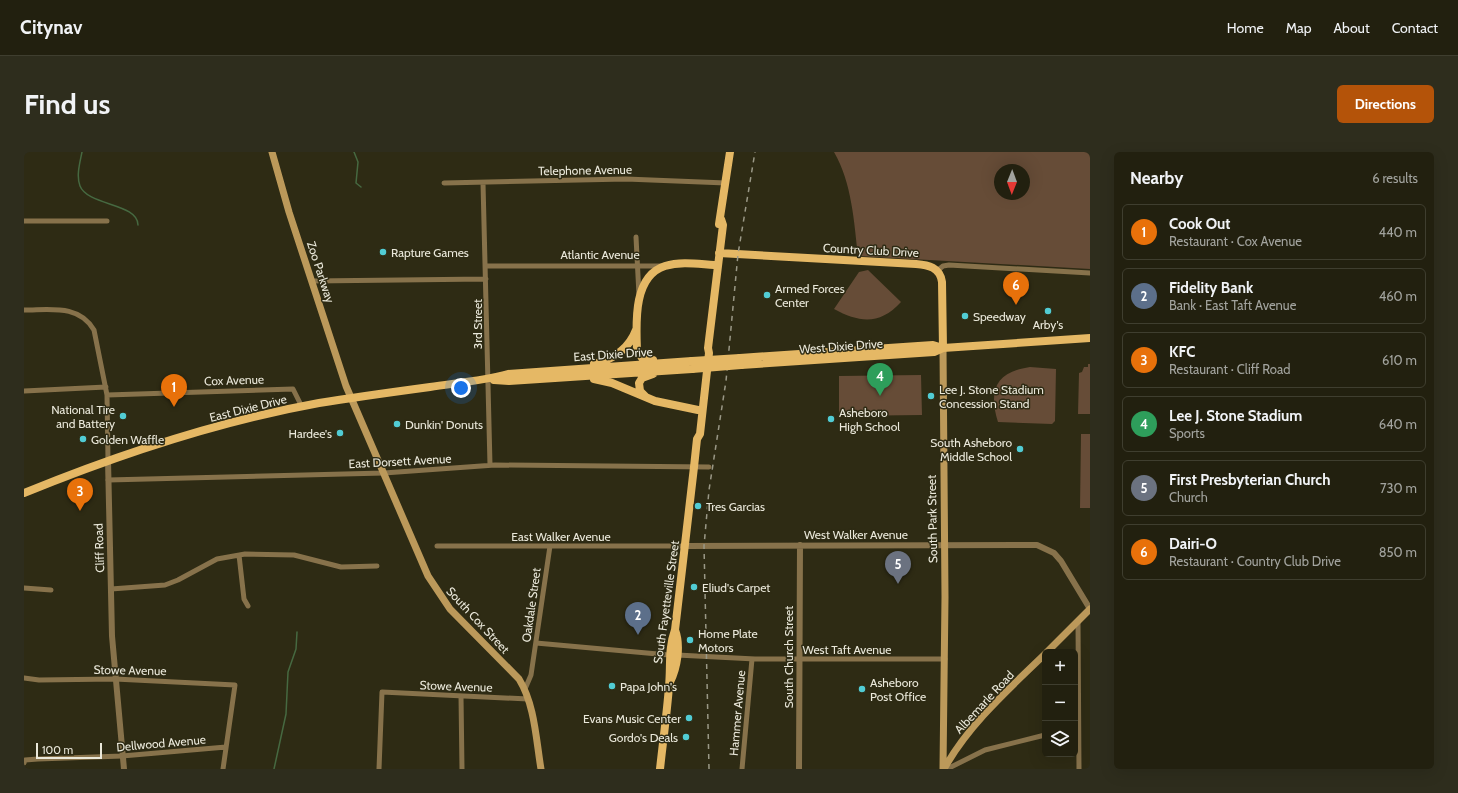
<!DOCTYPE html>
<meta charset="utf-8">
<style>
:root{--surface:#22200f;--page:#2e2d1d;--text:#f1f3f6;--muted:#a2a39e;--line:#3f3e2f;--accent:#b45309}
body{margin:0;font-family:Cabin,sans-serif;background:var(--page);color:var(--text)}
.controls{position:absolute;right:12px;bottom:12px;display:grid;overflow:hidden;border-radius:6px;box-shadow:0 4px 16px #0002}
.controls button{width:36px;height:36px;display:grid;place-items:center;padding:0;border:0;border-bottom:1px solid var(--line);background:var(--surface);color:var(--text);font:20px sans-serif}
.compass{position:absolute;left:970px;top:12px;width:36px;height:36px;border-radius:50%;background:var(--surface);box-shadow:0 4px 16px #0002;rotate:181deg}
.scale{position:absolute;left:12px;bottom:10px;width:66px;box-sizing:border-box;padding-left:4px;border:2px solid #eae8da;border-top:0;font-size:11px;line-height:14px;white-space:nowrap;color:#eae8da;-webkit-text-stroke:3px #2e2b14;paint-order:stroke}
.you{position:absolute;left:437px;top:236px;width:14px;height:14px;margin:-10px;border:3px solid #fff;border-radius:50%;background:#1a73e8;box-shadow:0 0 0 6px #1a73e833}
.badge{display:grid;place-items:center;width:26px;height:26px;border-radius:50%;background:var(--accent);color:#fff;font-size:13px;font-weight:700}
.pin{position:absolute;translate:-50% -33px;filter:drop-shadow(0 1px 2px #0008)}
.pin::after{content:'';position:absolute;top:21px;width:14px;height:12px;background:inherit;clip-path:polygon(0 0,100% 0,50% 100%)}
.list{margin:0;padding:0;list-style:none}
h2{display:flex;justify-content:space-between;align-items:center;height:52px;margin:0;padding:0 16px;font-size:17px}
h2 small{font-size:13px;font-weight:400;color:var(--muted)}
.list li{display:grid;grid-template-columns:26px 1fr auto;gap:12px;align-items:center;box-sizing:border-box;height:56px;margin:0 8px 8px;padding:0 8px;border:1px solid var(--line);border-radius:6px}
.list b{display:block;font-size:15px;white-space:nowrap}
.list p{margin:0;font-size:13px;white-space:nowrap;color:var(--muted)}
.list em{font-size:13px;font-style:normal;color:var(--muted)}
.icon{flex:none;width:22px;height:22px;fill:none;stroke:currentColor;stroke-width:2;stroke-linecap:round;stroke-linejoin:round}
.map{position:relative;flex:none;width:1066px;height:617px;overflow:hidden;border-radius:6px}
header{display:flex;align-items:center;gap:24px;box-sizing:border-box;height:56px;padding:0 20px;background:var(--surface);border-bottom:1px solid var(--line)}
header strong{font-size:19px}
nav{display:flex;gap:22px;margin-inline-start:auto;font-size:14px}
.intro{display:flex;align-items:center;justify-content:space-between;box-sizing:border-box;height:96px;padding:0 24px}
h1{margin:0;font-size:28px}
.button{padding:10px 18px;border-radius:6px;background:var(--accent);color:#fff;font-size:14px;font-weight:700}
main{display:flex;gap:24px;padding:0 24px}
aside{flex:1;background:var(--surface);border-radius:6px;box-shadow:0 4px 16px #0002}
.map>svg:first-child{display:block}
.green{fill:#664c37;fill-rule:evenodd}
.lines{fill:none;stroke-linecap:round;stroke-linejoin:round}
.stream{stroke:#466941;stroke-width:1.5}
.minor{stroke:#87724b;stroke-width:5}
.tertiary{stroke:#87724b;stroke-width:6}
.secondary{stroke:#bc995a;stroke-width:7}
.primary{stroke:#e5b865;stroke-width:8}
.rail{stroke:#9a9886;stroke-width:1.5;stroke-dasharray:5 5;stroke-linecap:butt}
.primary-bridge{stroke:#e5b865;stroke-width:8}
.poi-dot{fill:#51ccd4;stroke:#2e2b14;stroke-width:1.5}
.labels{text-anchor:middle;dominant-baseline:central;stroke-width:3;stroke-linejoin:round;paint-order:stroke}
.street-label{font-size:12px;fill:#eae8da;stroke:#2e2b14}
.poi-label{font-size:12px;fill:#eae8da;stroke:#2e2b14;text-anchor:start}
</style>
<header>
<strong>Citynav</strong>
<nav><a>Home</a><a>Map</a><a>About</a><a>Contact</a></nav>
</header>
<div class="intro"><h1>Find us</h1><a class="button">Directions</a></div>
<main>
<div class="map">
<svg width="1066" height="617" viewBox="0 0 1066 617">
<rect width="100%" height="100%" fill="#2e2b14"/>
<path class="green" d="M810 0H1066V117L834 104C830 70 828 31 810 0ZM976 18H1000V42H976Z
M844 118 877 150C856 173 836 171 810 157L835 120Z
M1064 212H1066V262H1054L1055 221 1058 220 1060 215H1064Z
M1006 215 1032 217 1031 269 1028 272 974 270C964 238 972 220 1006 215Z
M897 223 898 263 815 264V224Z
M1057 282H1066V356H1056Z"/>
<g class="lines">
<path class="stream" d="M58 0C56 10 52 24 56 34 64 54 114 51 114 73
M330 0 334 10 332 31 337 35
M250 617 262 562 264 520 272 497 273 480"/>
<path class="minor" d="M420 31 602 27 702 31
M459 31 466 313
M0 69H83
M612 85 615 143
M462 114H639
M913 119 919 114 925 113 1066 121
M289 129 462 127
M0 158C26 158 55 152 70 178L83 243 84 308
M0 239 82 235
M83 243 269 237 278 255
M84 328 360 321 471 313 685 315
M413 394H661
M215 403 220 447 224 454
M0 436 27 438
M87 437 141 433 154 428 193 407 221 402 270 403 317 415 353 414
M1054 470 1055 617
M512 491 645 503
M653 503 731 507H921
M0 526 15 528 91 527 211 533 199 617
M501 537 507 523 526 394
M437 544 438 617
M0 611 1 608 14 607 98 604 202 595
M355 617 358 540 504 547
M718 617 728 507
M923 617 961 598 1021 583"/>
<path class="tertiary" d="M84 308 88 484 100 617
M661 394 1013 393 1030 401 1037 409 1066 457
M775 617 776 393"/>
<path class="secondary" d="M248 0 265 60 322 234 404 424 426 457 495 527C511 553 512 588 517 617
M919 196 921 445 919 617
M1023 500 1066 457
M920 617C945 572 985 537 1021 502"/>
<path class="primary" d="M695 72 706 0
M695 101 892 112C904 113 916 115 918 130L919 196
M716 206 909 193 919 196 1066 186
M629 208 618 206 613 198C612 171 609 124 641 114 657 109 674 112 690 113
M570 212C590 207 605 197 612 178
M717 213 910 200 919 196
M570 227 588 231 631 249 674 258
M470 228 485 229 668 217
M622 245 616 239 615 231 618 226 629 222
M0 341C93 303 195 269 295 251 332 245 369 240 406 235 432 231 458 229 484 222L668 209
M646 530C653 516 657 494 651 478
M636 617C639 589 643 561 645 534 647 514 644 497 651 478L670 315 673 287 676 282 685 201 684 196 699 73 697 67"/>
<path class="rail" d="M685 617 680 394 685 338 702 229 714 102 731 0"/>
<path class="primary-bridge" d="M668 209 716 206
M668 217 717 213"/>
</g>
<g class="poi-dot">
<circle cx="359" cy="100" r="4"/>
<circle cx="743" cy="143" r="4"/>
<circle cx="1024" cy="159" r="4"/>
<circle cx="941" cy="164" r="4"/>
<circle cx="907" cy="244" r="4"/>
<circle cx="99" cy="264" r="4"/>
<circle cx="807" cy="267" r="4"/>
<circle cx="373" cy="272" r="4"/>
<circle cx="316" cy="281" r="4"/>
<circle cx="59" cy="287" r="4"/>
<circle cx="996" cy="297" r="4"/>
<circle cx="674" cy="354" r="4"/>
<circle cx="670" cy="435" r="4"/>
<circle cx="666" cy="488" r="4"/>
<circle cx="588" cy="534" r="4"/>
<circle cx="838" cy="537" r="4"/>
<circle cx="665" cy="566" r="4"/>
<circle cx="662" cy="585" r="4"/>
</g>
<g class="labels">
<g class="street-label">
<text transform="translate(561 18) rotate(-1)">Telephone Avenue</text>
<text transform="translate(847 98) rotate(3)">Country Club Drive</text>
<text x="576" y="102">Atlantic Avenue</text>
<text transform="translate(297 120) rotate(72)">Zoo Parkway</text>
<text transform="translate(453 172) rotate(-90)">3rd Street</text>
<text transform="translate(817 194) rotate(-4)">West Dixie Drive</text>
<text transform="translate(589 202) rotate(-4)">East Dixie Drive</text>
<text transform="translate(210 228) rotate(-2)">Cox Avenue</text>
<text transform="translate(224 256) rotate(-14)">East Dixie Drive</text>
<text transform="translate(376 309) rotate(-3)">East Dorsett Avenue</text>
<text transform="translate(908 367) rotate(-91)">South Park Street</text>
<text x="832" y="382">West Walker Avenue</text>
<text x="537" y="384">East Walker Avenue</text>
<text transform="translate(75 396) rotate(-92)">Cliff Road</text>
<text transform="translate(642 450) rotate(-82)">South Fayetteville Street</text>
<text transform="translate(507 453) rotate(-82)">Oakdale Street</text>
<text transform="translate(454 468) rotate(47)">South Cox Street</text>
<text x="823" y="497">West Taft Avenue</text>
<text transform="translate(764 505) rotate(-90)">South Church Street</text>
<text transform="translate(106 518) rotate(1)">Stowe Avenue</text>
<text transform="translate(432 534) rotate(2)">Stowe Avenue</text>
<text transform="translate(960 550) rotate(-47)">Albemarle Road</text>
<text transform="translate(713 561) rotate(-85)">Hammer Avenue</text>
<text transform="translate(137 591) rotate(-5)">Dellwood Avenue</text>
</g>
<g class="poi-label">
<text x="367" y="100">Rapture Games</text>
<text x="751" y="136">Armed Forces<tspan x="751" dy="14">Center</tspan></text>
<text x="949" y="164">Speedway</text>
<text x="1024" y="172" text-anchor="middle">Arby's</text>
<text x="915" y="237">Lee J. Stone Stadium<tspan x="915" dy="14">Concession Stand</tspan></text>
<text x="91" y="257" text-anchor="end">National Tire<tspan x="91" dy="14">and Battery</tspan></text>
<text x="815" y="260">Asheboro<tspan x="815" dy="14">High School</tspan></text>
<text x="381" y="272">Dunkin' Donuts</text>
<text x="308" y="281" text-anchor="end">Hardee's</text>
<text x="67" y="287">Golden Waffle</text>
<text x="988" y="290" text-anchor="end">South Asheboro<tspan x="988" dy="14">Middle School</tspan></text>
<text x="682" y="354">Tres Garcias</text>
<text x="678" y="435">Eliud's Carpet</text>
<text x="674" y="481">Home Plate<tspan x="674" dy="14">Motors</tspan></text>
<text x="846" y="530">Asheboro<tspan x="846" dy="14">Post Office</tspan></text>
<text x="596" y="534">Papa John's</text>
<text x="657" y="566" text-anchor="end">Evans Music Center</text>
<text x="654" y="585" text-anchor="end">Gordo's Deals</text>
</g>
</g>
</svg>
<div class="controls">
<button>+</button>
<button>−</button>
<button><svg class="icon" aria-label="layers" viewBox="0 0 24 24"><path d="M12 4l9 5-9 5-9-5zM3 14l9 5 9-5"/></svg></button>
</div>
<svg class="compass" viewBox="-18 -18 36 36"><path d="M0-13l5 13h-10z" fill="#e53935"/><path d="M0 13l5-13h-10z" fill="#a2a39e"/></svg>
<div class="scale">100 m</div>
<div class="you"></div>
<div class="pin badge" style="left:150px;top:255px;background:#e8710a">1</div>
<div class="pin badge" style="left:614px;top:483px;background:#5c6f8a">2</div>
<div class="pin badge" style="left:56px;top:359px;background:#e8710a">3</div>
<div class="pin badge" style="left:856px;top:244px;background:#2e9e5b">4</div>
<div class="pin badge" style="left:874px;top:432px;background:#6b7280">5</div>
<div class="pin badge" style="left:992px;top:153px;background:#e8710a">6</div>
</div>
<aside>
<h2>Nearby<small>6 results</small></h2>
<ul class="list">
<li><span class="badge" style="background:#e8710a">1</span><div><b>Cook Out</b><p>Restaurant · Cox Avenue</p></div><em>440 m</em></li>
<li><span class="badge" style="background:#5c6f8a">2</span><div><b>Fidelity Bank</b><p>Bank · East Taft Avenue</p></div><em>460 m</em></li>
<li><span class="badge" style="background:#e8710a">3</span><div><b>KFC</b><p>Restaurant · Cliff Road</p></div><em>610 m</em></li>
<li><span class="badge" style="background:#2e9e5b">4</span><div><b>Lee J. Stone Stadium</b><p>Sports</p></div><em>640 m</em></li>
<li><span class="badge" style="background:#6b7280">5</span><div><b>First Presbyterian Church</b><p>Church</p></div><em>730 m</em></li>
<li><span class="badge" style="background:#e8710a">6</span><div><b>Dairi-O</b><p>Restaurant · Country Club Drive</p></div><em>850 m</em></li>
</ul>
</aside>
</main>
